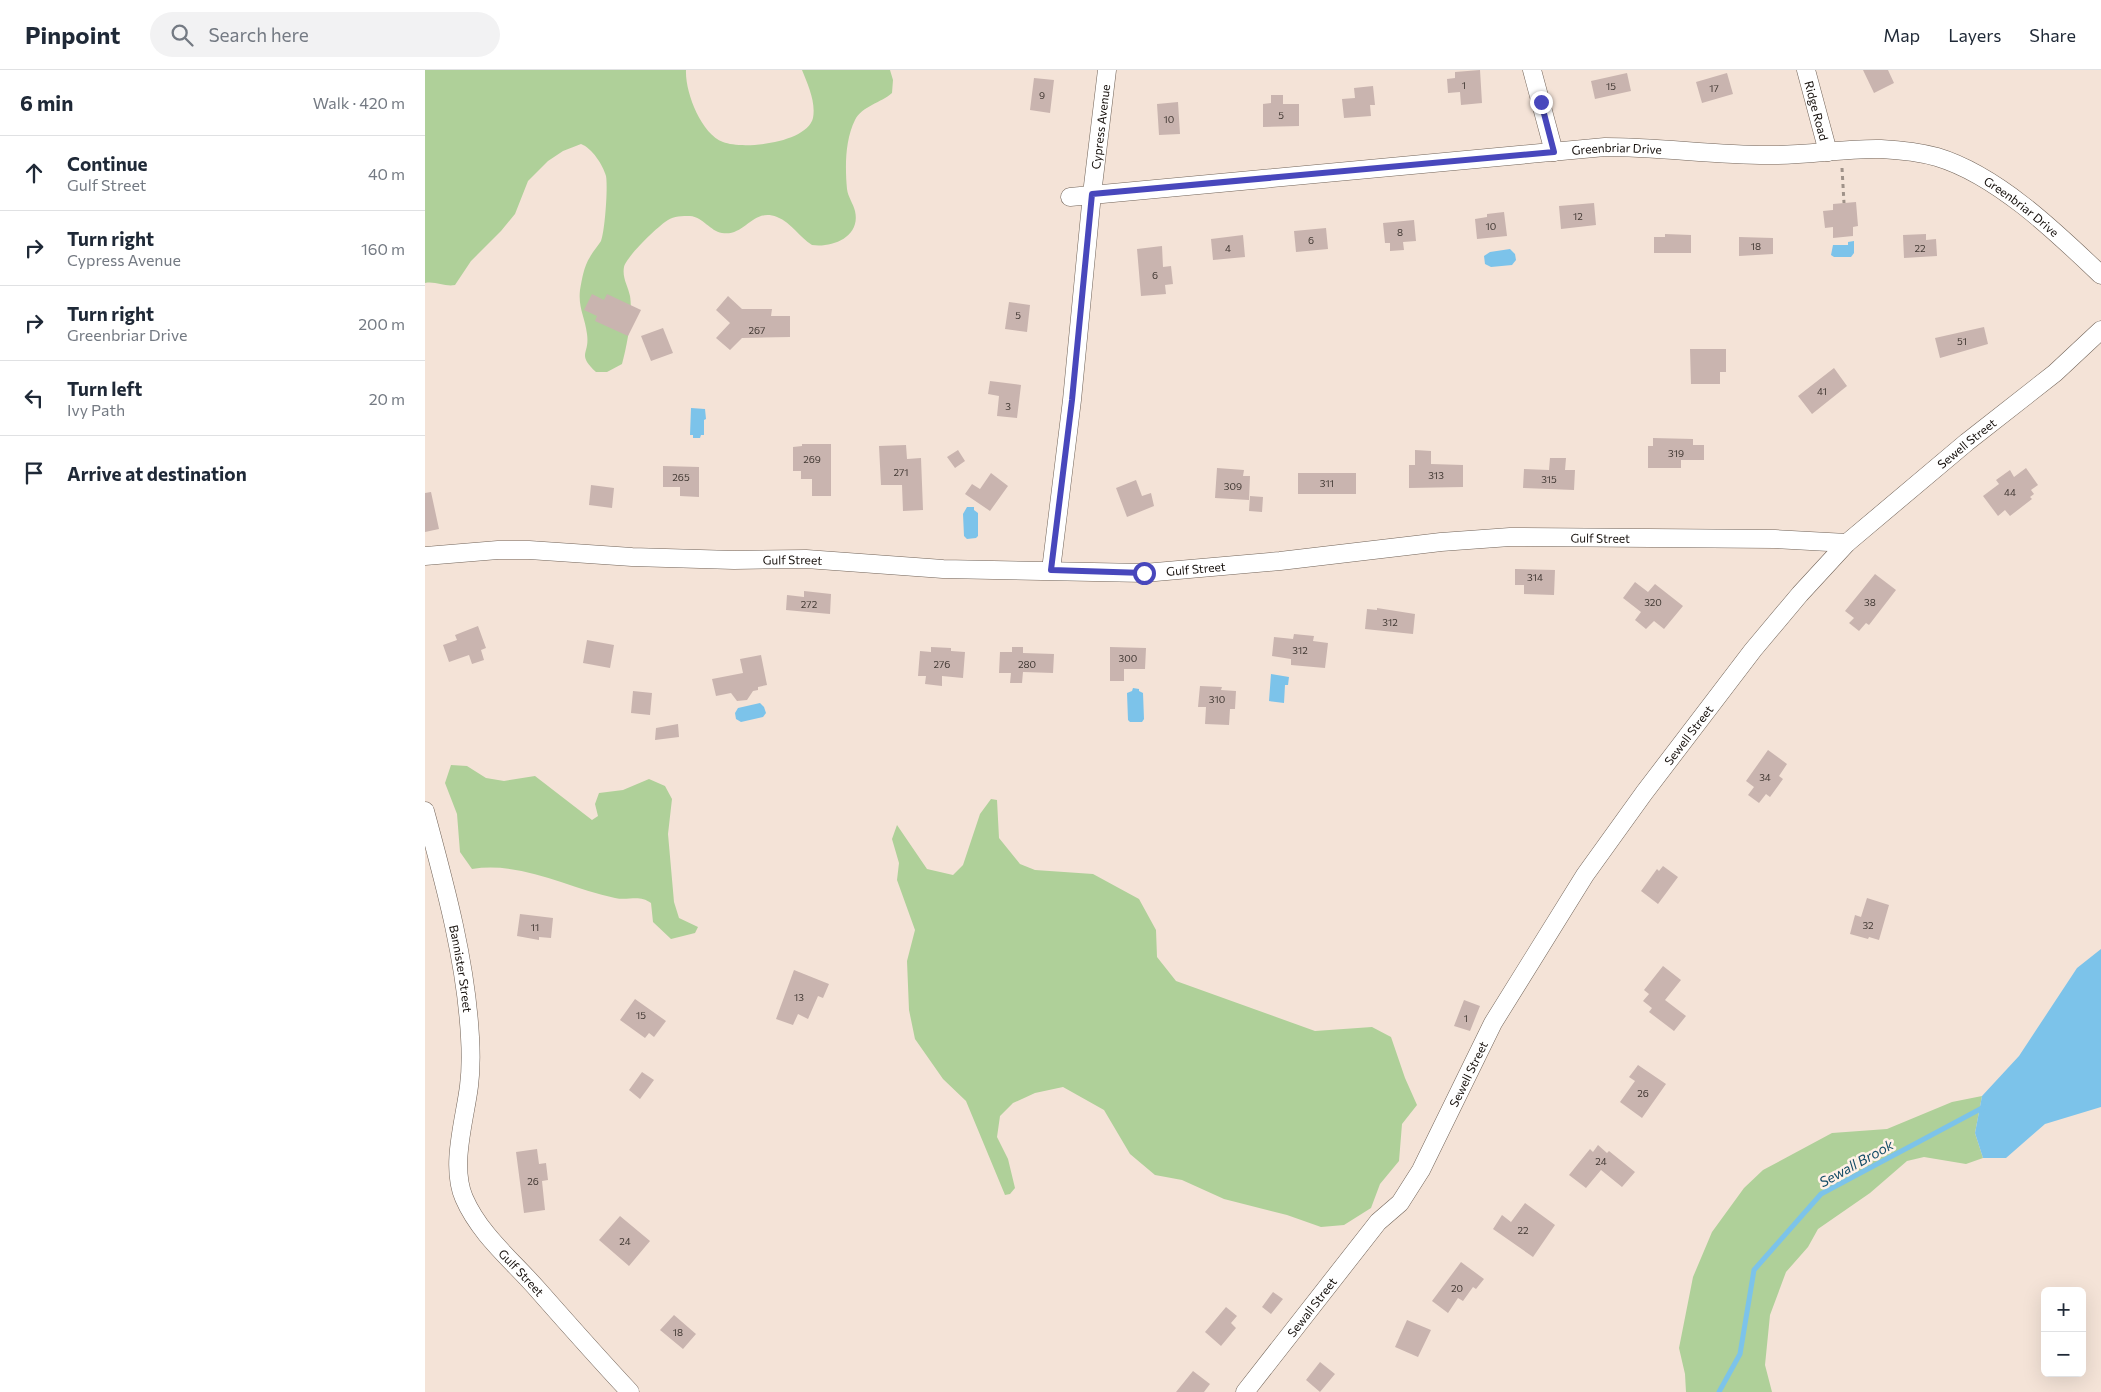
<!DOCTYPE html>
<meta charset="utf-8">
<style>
:root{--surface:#fff;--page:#f2f2f3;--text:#1f2937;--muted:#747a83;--line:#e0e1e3}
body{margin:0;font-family:Commissioner,sans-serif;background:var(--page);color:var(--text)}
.controls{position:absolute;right:15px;bottom:15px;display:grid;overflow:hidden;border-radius:8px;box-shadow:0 5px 20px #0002}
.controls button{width:45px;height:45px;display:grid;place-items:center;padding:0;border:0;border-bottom:1px solid var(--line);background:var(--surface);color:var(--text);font:25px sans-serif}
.stop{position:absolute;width:15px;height:15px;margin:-11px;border:4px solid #4847bc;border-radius:50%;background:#fff}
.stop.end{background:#4847bc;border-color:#fff;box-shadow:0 1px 5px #0008}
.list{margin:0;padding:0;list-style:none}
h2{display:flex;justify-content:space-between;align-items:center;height:65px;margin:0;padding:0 20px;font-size:21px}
h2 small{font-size:16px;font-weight:400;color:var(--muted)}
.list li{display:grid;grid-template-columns:32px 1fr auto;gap:15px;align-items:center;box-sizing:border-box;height:75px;padding:0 20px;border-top:1px solid var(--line)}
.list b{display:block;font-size:19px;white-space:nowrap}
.list p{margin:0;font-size:16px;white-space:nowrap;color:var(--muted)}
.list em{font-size:16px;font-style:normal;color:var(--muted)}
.icon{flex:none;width:28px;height:28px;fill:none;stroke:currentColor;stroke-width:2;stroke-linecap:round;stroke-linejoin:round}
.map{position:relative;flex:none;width:1676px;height:1322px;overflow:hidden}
header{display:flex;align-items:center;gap:30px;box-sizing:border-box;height:70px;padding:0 25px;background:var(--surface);border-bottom:1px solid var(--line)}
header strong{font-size:24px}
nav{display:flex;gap:28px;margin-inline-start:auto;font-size:18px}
.search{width:350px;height:45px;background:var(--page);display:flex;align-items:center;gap:12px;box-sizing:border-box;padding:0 18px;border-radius:28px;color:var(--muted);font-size:19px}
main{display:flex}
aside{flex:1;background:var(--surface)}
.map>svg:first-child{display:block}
.green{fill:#afd099}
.water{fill:#7cc3ea}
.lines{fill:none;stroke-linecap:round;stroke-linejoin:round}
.stream{stroke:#7cc3ea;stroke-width:5}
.building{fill:#c9b4af}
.minor-casing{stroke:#716358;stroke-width:19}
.path{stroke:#9f9289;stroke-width:3;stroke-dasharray:4 4;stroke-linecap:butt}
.minor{stroke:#fff;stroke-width:18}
.route{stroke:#4847bc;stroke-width:6}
.labels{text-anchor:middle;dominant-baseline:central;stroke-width:5;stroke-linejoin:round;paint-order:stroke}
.number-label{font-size:10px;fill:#413833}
.street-label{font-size:12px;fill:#140e0a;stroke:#fff1e7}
.water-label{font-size:14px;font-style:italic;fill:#134c67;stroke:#fff1e7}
</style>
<header>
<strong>Pinpoint</strong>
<div class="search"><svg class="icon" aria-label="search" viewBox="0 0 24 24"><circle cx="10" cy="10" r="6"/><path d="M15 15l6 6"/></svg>Search here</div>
<nav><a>Map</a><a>Layers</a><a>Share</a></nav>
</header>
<main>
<aside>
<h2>6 min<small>Walk · 420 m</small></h2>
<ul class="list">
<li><svg class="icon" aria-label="ahead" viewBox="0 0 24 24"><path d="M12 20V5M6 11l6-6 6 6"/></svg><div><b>Continue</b><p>Gulf Street</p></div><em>40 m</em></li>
<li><svg class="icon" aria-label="right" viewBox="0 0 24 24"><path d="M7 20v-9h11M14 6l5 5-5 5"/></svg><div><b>Turn right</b><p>Cypress Avenue</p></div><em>160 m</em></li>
<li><svg class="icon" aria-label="right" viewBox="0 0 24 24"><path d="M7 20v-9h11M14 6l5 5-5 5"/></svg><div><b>Turn right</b><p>Greenbriar Drive</p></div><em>200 m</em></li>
<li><svg class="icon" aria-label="left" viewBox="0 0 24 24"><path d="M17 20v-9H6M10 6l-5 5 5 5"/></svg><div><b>Turn left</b><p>Ivy Path</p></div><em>20 m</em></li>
<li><svg class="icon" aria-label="arrive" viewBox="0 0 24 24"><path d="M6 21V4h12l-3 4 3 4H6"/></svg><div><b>Arrive at destination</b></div></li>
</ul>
</aside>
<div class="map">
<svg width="1676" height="1322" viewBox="0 0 1676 1322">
<rect width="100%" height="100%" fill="#f4e3d7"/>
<path class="green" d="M0 0H261C260 22 276 64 298 72 318 80 382 73 388 48 391 32 383 15 377 0H465L468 10 467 23C456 33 437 36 430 50 420 70 420 97 422 119 423 127 428 133 430 141 436 167 407 178 387 175 374 167 367 153 352 147 328 137 320 167 297 163 285 161 278 147 265 146 257 146 249 146 243 150 233 156 201 187 199 197 197 208 203 216 205 226 208 244 202 276 197 294L182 302H171C151 283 165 285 162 264 160 247 153 238 155 220 157 209 159 196 165 187 168 181 173 176 176 171 180 161 183 117 181 106 178 95 167 78 156 74L138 81 123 91 103 111 90 144 76 161 46 191 30 215C20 217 11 211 0 213Z
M26 695 42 696 61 708 79 711 110 706 167 750 173 746 170 734 174 723 198 720 224 709 240 716 247 729 243 764 249 832 254 848 273 857 270 863 246 869 228 852 226 833C214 824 204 831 190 828 143 818 96 791 47 799L35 782 32 744 20 713Z
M566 729 572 730 574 768 595 794 610 800 668 804 714 829 731 860 732 887 751 911 890 961 947 957 966 967 980 1008 992 1035 977 1054 974 1091 955 1114 946 1138 919 1155 896 1157 862 1145 799 1129 757 1110 730 1105 705 1084 679 1040 638 1017 610 1023 588 1033 575 1046 572 1067 583 1089 590 1118 585 1124 580 1125 541 1031 518 1009 490 969 484 940 482 891 490 860 472 810 474 793 467 769 472 755 502 799 528 805 538 795 555 744Z
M1557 1026 1550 1063 1558 1088 1541 1094 1499 1087 1482 1091 1445 1123 1393 1159 1383 1177 1361 1202 1345 1245 1340 1295 1347 1322H1261L1260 1304 1254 1278 1268 1207 1287 1162 1319 1118 1338 1100 1407 1063 1462 1059 1527 1032Z"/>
<path class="water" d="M1429 171V183L1426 187H1409L1406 185 1408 175H1423V172Z
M1085 179 1090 184 1091 190 1087 195 1066 197 1060 194 1059 186 1065 182Z
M266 338 280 339 281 349 279 350V365H276L275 368H268V365H265Z
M542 437H549V440L553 443V466L551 468 542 469 539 466 538 444Z
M846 604 864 607 863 615H860L859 633 844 631Z
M708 618 714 619V621L718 623 719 649 717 652H705L703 650 702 623 707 621Z
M335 633 339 637 341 643 338 647 316 652 311 649 310 643 313 638Z
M1676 879V1037L1620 1054 1581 1088H1558L1550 1063 1557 1026 1594 986 1652 898Z"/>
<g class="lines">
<path class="stream" d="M1294 1322 1315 1284 1329 1200 1396 1124 1559 1037"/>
</g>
<path class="building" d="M1055 0 1057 33 1036 35 1035 22 1023 23 1022 9 1030 8V2Z
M1438 0H1463L1469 13 1449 23Z
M1202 3 1206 21 1170 29 1166 11Z
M1302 3 1308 24 1277 33 1271 12Z
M609 8 629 10 625 43 605 40Z
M948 16 950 35H945L946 46 919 48 917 29 930 28 929 18Z
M846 25H858V34H874V56L838 57V34L846 33Z
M753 32 755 64 734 65 732 34Z
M1431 132 1433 156 1428 157V166L1408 168V157L1400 158 1398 141 1408 140V134Z
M1169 133 1171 155 1136 159 1134 136Z
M1079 142 1082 166 1052 169 1050 149 1062 147V144Z
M989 150 991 171 978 172 979 180 965 181V173H960L958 153Z
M901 158 903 179 871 182 869 161Z
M1240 164 1266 165V183H1229V167H1240Z
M1501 164V170L1511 169 1512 186 1479 188 1478 165Z
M818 165 820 187 788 190 786 169Z
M1314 167 1348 168V184L1314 186Z
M737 176 738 197 746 196 748 214 740 215 741 224 716 226 712 179Z
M167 224 179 230 182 224 216 240 203 266 170 251 172 246 159 240Z
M303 226 317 239H347L346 246H365V267L317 268 305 280 291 268 305 253 291 240Z
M584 232 605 235 602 262 580 259Z
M1559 257 1563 274 1515 288 1510 268Z
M238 258 248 283 226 291 216 266Z
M1265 279H1301V302H1295V314H1266Z
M1409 298 1422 316 1387 344 1373 326Z
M565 311 596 315 592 348 572 346 574 326 563 324Z
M1228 368 1268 369V375H1279V390H1256V398H1223V376H1228Z
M377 374H406V426H387V409H376V401H368V377L377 376Z
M481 375 482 389 496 388 498 440 478 441 477 415H456L454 376Z
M533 380 540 391 530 398 522 387Z
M990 380 1006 381V394L1038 395V417L984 418V395H990Z
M1125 388H1141L1140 400H1150L1149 420 1098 418 1099 399 1124 400Z
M238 396 274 397V427L255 426V417H238Z
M792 398 819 400 818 406H825L824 430 790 428Z
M1601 398 1613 415 1606 420 1609 424 1605 427 1607 429 1585 446 1580 440 1573 446 1558 426 1574 414 1571 410 1585 400 1589 407Z
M566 403 583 416 565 441 540 424 547 414 555 419Z
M873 403H931V424H873Z
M711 410 717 426 726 423 729 436 702 447 691 418Z
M166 415 189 418 187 438 164 435Z
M6 422 14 459 0 462V423Z
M825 426 838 427 837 442 824 441Z
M1090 499 1130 500 1129 525 1099 524V515H1090Z
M1450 504 1471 520 1444 555 1441 553 1434 561 1424 553 1429 548 1420 541Z
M1210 512 1223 522 1230 514 1258 536 1239 559 1229 551 1221 559 1210 550 1216 542 1198 528Z
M379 521 406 524 405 544 361 540 362 525 379 527Z
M952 538 990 544 988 564 940 559 942 539 952 540Z
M53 556 61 578 56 580 59 590 47 594 44 585 24 592 18 575 32 570 30 565Z
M869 564 889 566 888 571 903 573 900 598 866 595V589L847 586 849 567 868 569Z
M162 570 189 575 185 598 158 593Z
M506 577 526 578V581L540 582 538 608 517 606V616L500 614 501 606H493L495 581 506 582Z
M587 577H598V583L629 584 628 603 598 602 597 613H585L586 603H574L575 582H587Z
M685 577 721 578 720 599H699V611H685Z
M336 585 342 615 333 617V620L328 621 322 630 312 631 306 623 291 626 287 609 318 603 315 589Z
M775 616 797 617 796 620 811 621 810 639H805L804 655 780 654 781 637H773Z
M208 621 227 623 225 645 206 643Z
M253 654 254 667 230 670 231 658Z
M1343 680 1362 694 1354 706 1358 709 1345 727 1341 724 1334 733 1323 725 1329 717 1321 711Z
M1238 796 1253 807 1233 834 1216 821 1232 799 1234 801Z
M1442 828 1464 835 1454 870 1444 867 1443 869 1425 864 1430 845 1436 847Z
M95 844 128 848 126 868 114 867V870L92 866Z
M1238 896 1256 910 1240 930 1261 946 1249 961 1224 942 1227 938 1218 931 1224 924 1219 920Z
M369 900 404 914 398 928 393 926 383 949 373 944 368 955 351 949Z
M210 929 241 951 229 967 224 963 220 968 195 950Z
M1039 930 1055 936 1045 961 1029 956Z
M1213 995 1241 1014 1217 1048 1195 1032 1210 1011 1204 1007Z
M217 1002 229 1010 215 1029 204 1020Z
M1173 1075 1182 1083 1184 1081 1210 1102 1197 1117 1176 1100 1161 1118 1144 1105 1165 1079 1168 1082Z
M112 1079 114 1094 121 1093 123 1110 117 1111 120 1140 99 1143 91 1082Z
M1100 1133 1130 1155 1108 1187 1068 1159 1077 1145 1086 1152Z
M195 1146 225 1171 204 1196 174 1170Z
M1036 1192 1059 1209 1051 1219 1048 1217 1038 1231 1033 1228 1023 1243 1007 1231Z
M848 1222 858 1229 846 1244 837 1237Z
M801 1237 812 1246 806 1253 811 1258 796 1276 780 1262Z
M249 1245 271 1264 258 1279 235 1260Z
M982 1250 1006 1260 993 1287 970 1277Z
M895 1292 910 1304 895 1322 881 1310Z
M768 1301 785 1314 779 1322H751Z"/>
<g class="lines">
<g class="minor-casing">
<g id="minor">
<path d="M1107 0 1129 82"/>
<path id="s1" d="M1381 0 1403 82"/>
<path id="s2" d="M645 127 1180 77C1234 77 1288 85 1342 85 1380 86 1418 78 1456 79 1474 80 1494 82 1512 87 1572 105 1631 162 1676 205"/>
<path id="s3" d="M0 486 73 480H104L207 487 309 490 381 489 518 499 719 503 855 491 1016 472 1085 467 1350 469 1422 473"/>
<path id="s4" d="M626 500 647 330 667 124 682 0"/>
<path id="s5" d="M0 741C20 815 41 891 45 967 46 983 46 1000 44 1016 40 1049 25 1096 39 1128 55 1165 88 1191 114 1221 144 1255 174 1289 205 1322"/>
<path id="s6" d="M820 1322 953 1152 975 1133 996 1100 1068 953 1160 805 1219 723 1328 580 1375 524 1422 473 1542 372 1630 303 1676 260"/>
</g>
</g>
<path class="path" d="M1417 98 1419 133"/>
<use href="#minor" class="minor"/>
</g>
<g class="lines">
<path class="route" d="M719 503 626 500 647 330 667 124 1129 82 1116 32"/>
</g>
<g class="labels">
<g class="number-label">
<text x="1039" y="15">1</text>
<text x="1186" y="16">15</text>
<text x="1289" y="18">17</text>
<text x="617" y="25">9</text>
<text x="856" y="45">5</text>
<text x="744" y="49">10</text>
<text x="1153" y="146">12</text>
<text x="1066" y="156">10</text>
<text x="975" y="162">8</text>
<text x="886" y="170">6</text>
<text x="1331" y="176">18</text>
<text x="803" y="178">4</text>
<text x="1495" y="178">22</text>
<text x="730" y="205">6</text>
<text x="593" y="245">5</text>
<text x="332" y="260">267</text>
<text x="1537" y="271">51</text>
<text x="1397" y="321">41</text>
<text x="583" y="336">3</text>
<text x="1251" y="383">319</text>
<text x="387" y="389">269</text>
<text x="476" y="402">271</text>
<text x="1011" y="405">313</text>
<text x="256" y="407">265</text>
<text x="1124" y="409">315</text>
<text x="902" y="413">311</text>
<text x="808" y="416">309</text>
<text x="1585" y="422">44</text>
<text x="1110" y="507">314</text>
<text x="1228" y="532">320</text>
<text x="1445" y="532">38</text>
<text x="384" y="534">272</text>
<text x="965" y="552">312</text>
<text x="875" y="580">312</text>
<text x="703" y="588">300</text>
<text x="517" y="594">276</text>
<text x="602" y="594">280</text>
<text x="792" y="629">310</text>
<text x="1340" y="707">34</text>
<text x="1443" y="855">32</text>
<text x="110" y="857">11</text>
<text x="374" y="927">13</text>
<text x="216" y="945">15</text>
<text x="1041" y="948">1</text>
<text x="1218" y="1023">26</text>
<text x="1176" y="1091">24</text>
<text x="108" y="1111">26</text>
<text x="1098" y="1160">22</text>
<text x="200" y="1171">24</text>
<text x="1032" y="1218">20</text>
<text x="253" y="1262">18</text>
</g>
<g class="street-label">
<text stroke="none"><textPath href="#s1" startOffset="42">Ridge Road</textPath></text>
<text stroke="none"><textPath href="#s4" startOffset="446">Cypress Avenue</textPath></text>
<text stroke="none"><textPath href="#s2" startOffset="549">Greenbriar Drive</textPath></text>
<text stroke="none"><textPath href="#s2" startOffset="969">Greenbriar Drive</textPath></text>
<text stroke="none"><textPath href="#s6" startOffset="1201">Sewell Street</textPath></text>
<text stroke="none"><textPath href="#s3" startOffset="1178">Gulf Street</textPath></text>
<text stroke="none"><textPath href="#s3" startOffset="368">Gulf Street</textPath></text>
<text stroke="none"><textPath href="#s3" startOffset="772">Gulf Street</textPath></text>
<text stroke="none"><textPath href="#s6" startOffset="796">Sewell Street</textPath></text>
<text stroke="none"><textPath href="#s5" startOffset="162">Bannister Street</textPath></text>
<text stroke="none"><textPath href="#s6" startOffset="391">Sewell Street</textPath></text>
<text stroke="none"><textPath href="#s5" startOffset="488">Gulf Street</textPath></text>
<text stroke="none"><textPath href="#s6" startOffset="108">Sewall Street</textPath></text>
</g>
<g class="water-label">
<text transform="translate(1431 1093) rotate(-29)">Sewall Brook</text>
</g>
</g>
</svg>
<div class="controls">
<button>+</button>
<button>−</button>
</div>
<div class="stop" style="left:719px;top:503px"></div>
<div class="stop end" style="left:1116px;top:32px"></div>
</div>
</main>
